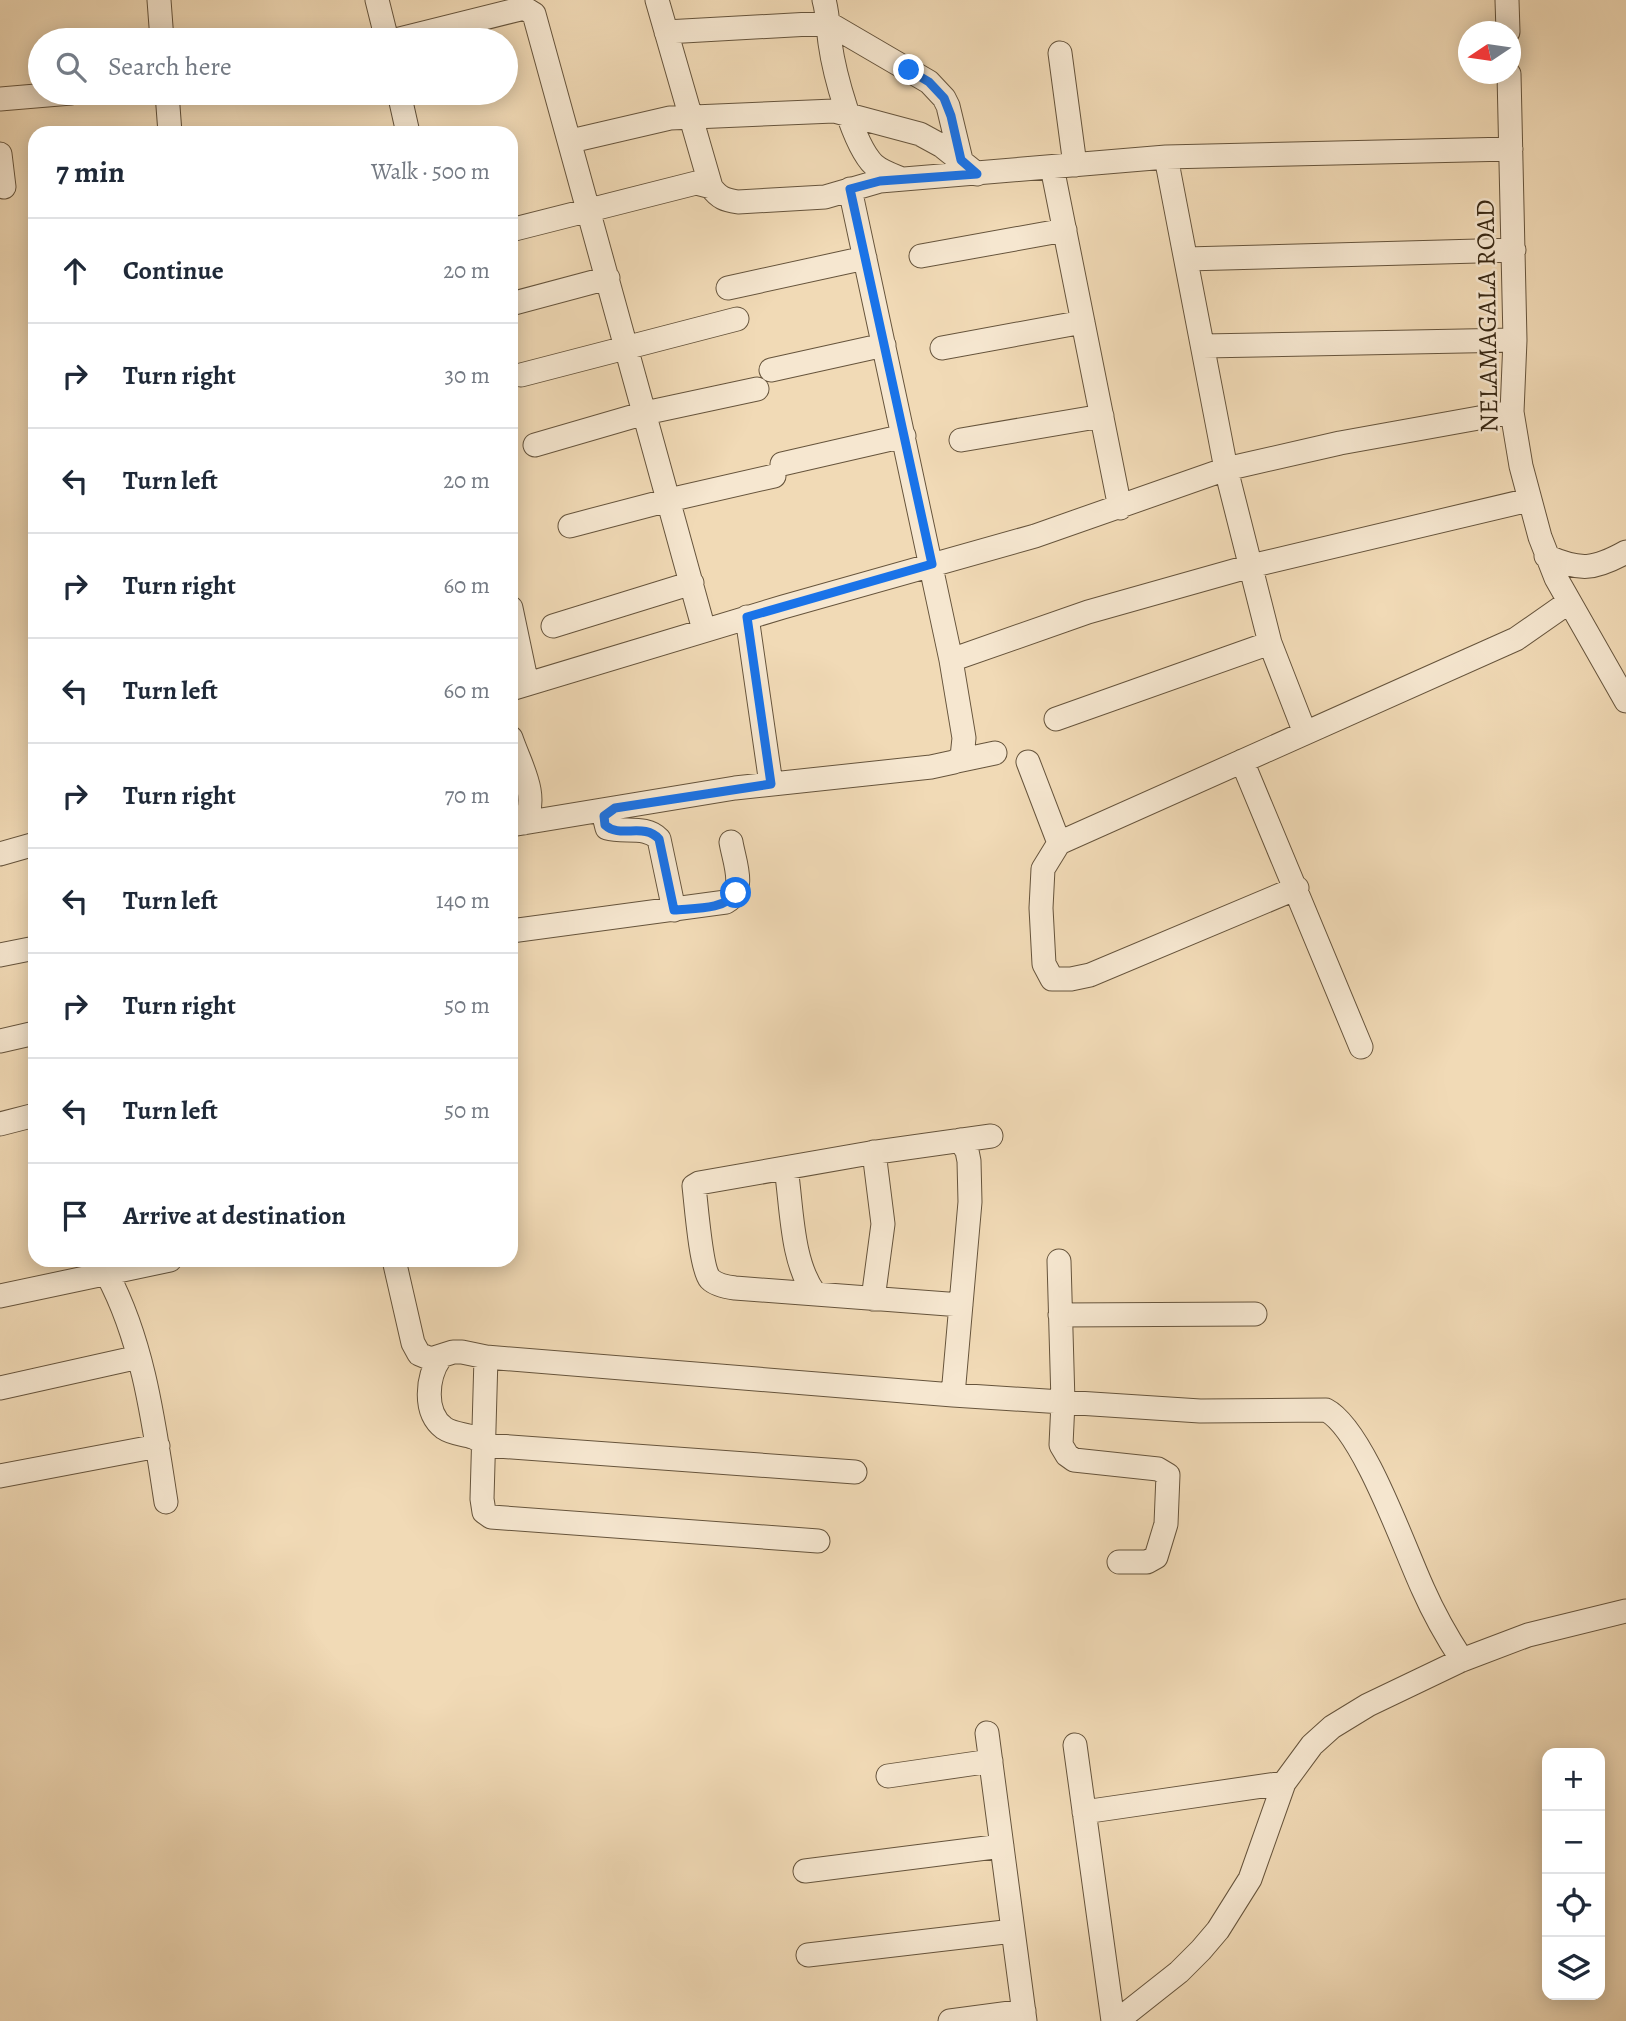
<!DOCTYPE html>
<meta charset="utf-8">
<style>
:root{--surface:#fff;--page:#f2f2f3;--text:#1f2937;--muted:#747a83;--line:#e0e1e3}
body{margin:0;font-family:Alegreya,serif;background:var(--page);color:var(--text)}
.controls{position:absolute;right:21px;bottom:21px;display:grid;overflow:hidden;border-radius:14px;box-shadow:0 4px 18px #0003}
.controls button{width:63px;height:63px;display:grid;place-items:center;padding:0;border:0;border-bottom:2px solid var(--line);background:var(--surface);color:var(--text);font:35px sans-serif}
.compass{position:absolute;left:1458px;top:21px;width:63px;height:63px;border-radius:50%;background:var(--surface);box-shadow:0 4px 18px #0003;rotate:257deg}
.stop{position:absolute;width:21px;height:21px;margin:-16px;border:5px solid #1a73e8;border-radius:50%;background:#fff}
.stop.end{background:#1a73e8;border-color:#fff;box-shadow:0 2px 7px #0008}
.list{margin:0;padding:0;list-style:none}
h2{display:flex;justify-content:space-between;align-items:center;height:91px;margin:0;padding:0 28px;font-size:30px}
h2 small{font-size:23px;font-weight:400;color:var(--muted)}
.list li{display:grid;grid-template-columns:46px 1fr auto;gap:21px;align-items:center;box-sizing:border-box;height:105px;padding:0 28px;border-top:2px solid var(--line)}
.list b{display:block;font-size:26px;white-space:nowrap}
.list em{font-size:23px;font-style:normal;color:var(--muted)}
.icon{flex:none;width:38px;height:38px;fill:none;stroke:currentColor;stroke-width:2;stroke-linecap:round;stroke-linejoin:round}
.map{position:relative;flex:none;width:1626px;height:2021px;overflow:hidden}
.search{position:absolute;background:var(--surface);box-shadow:0 4px 18px #0003;left:28px;top:28px;width:490px;height:77px;display:flex;align-items:center;gap:18px;box-sizing:border-box;padding:0 24px;border-radius:38px;color:var(--muted);font-size:26px}
.panel{position:absolute;background:var(--surface);box-shadow:0 4px 18px #0003;left:28px;top:126px;width:490px;height:1141px;border-radius:21px}
.map>svg:first-child{display:block}
.lines{fill:none;stroke-linecap:round;stroke-linejoin:round}
.minor-casing{stroke:#66543c;stroke-width:25}
.minor{stroke:#f6e7d0;stroke-width:23}
.route{stroke:#1a73e8;stroke-width:9}
.labels{text-anchor:middle;dominant-baseline:central;stroke-width:5;stroke-linejoin:round;paint-order:stroke}
.street-label{font-size:26px;fill:#382814;stroke:#f6e7d0}
</style>
<div class="map">
<svg width="1626" height="2021" viewBox="0 0 1626 2021">
<rect width="100%" height="100%" fill="#f1dab6"/>
<filter id="stains"><feTurbulence type="fractalNoise" baseFrequency=".00286" numOctaves="4"/><feColorMatrix values="0 0 0 0 .2 0 0 0 0 .09 0 0 0 0 .02 0 0 0 .5 -.17"/></filter>
<radialGradient id="worn" r=".72"><stop offset=".6" stop-color="#630" stop-opacity="0"/><stop offset="1" stop-color="#630" stop-opacity=".3"/></radialGradient>
<g class="lines">
<g class="minor-casing">
<path id="minor" d="M159 0 162 40
M377 0 387 40
M657 0 711 187C719 198 725 200 738 202L825 197 880 181 1166 157 1511 149
M824 0C828 14 828 29 830 43 834 72 853 145 874 165 882 172 892 175 902 179
M1507 0 1508 32
M666 32 828 23 929 82 944 98 948 106 961 160
M396 40 524 8 534 14 704 630
M1060 53 1075 165
M1509 74 1515 340 1512 412 1521 466 1540 537 1556 578 1626 701
M167 93 170 133
M399 93 408 133
M0 99 71 93
M571 141 670 118 834 111 920 134 942 146 977 174
M0 154 4 187
M1166 157 1226 469 1270 643 1305 733
M1052 167 1120 508
M511 230 696 183 711 187
M921 256 1065 230
M1186 259 1514 250
M728 288 865 258
M511 304 608 278
M1203 346 1515 340
M942 348 1083 322
M771 370 884 345
M521 375 737 319
M961 440 1102 416
M535 445 645 413 757 389
M782 464 904 436
M570 526 669 500 774 476
M1546 556C1580 571 1594 570 1626 552
M511 608 527 684
M747 617 771 784
M553 626 692 583
M951 660 1088 612 1251 566 1529 500
M511 689 783 607 1035 536 1226 469 1340 443 1512 412
M1056 719 1270 643
M511 738C520 765 540 796 524 823
M957 761 995 753
M1242 761 1361 1047
M1028 762 1059 843
M615 808 604 816 607 828C624 833 646 825 659 839L674 910
M511 825 735 788 931 767 954 762 962 757 964 738 951 660 850 189
M0 854 35 844
M1297 888 1090 975 1071 979H1052L1044 964 1041 908 1043 869 1059 843 1516 639 1569 602
M511 931 726 902C747 890 734 861 731 842
M0 955 35 948
M0 1041 35 1033
M0 1124 35 1115
M786 1168C792 1207 791 1262 815 1294
M394 1260 413 1343 419 1354 431 1359 453 1352H462L486 1357 953 1395 1200 1411 1326 1410C1363 1429 1404 1548 1423 1589 1434 1614 1447 1637 1462 1660
M1059 1261 1063 1402 1061 1445 1067 1455 1074 1460 1158 1469 1168 1475 1166 1524 1156 1557 1147 1562H1119
M107 1274C144 1343 154 1425 166 1502
M0 1296 170 1260
M873 1299 883 1224 874 1152
M961 1305 735 1288C727 1287 716 1285 710 1279 701 1269 696 1203 694 1186L699 1183 870 1153 991 1136
M1060 1315 1255 1314
M486 1357 482 1499 484 1512 491 1517 818 1541
M440 1358C427 1377 423 1412 444 1428 457 1437 474 1432 484 1445L855 1472
M0 1388 139 1357
M953 1395 970 1202 969 1161 967 1151 960 1140
M0 1476 158 1446
M987 1733 1025 2021
M1075 1745 1113 2021
M888 1776 991 1761
M1084 1812 1284 1783
M805 1871 1002 1846
M808 1955 1013 1931
M950 2021 1024 2011
M1117 2021 1179 1972 1201 1950 1218 1930 1250 1879 1284 1783 1312 1745 1332 1727 1368 1705 1462 1660 1528 1635 1626 1611"/>
</g>
<use href="#minor" class="minor"/>
</g>
<g class="lines">
<path class="route" d="M736 893C725 910 693 908 674 910L659 839C644 822 620 839 605 825L604 816 615 808 771 784 747 617 932 564 850 189 880 181 977 174 961 160 951 116 944 98 929 82 909 70"/>
</g>
<g class="labels">
<g class="street-label">
<text transform="translate(1487 316) rotate(-91)">NELAMAGALA ROAD</text>
</g>
</g>
<rect width="100%" height="100%" filter="url(#stains)"/>
<rect width="100%" height="100%" fill="url(#worn)"/>
</svg>
<div class="controls">
<button>+</button>
<button>−</button>
<button><svg class="icon" aria-label="locate" viewBox="0 0 24 24"><circle cx="12" cy="12" r="6"/><path d="M12 2v4M12 18v4M2 12h4M18 12h4"/></svg></button>
<button><svg class="icon" aria-label="layers" viewBox="0 0 24 24"><path d="M12 4l9 5-9 5-9-5zM3 14l9 5 9-5"/></svg></button>
</div>
<svg class="compass" viewBox="-18 -18 36 36"><path d="M0-13l5 13h-10z" fill="#e53935"/><path d="M0 13l5-13h-10z" fill="#747a83"/></svg>
<div class="stop" style="left:736px;top:893px"></div>
<div class="stop end" style="left:909px;top:70px"></div>
<div class="search"><svg class="icon" aria-label="search" viewBox="0 0 24 24"><circle cx="10" cy="10" r="6"/><path d="M15 15l6 6"/></svg>Search here</div>
<section class="panel">
<h2>7 min<small>Walk · 500 m</small></h2>
<ul class="list">
<li><svg class="icon" aria-label="ahead" viewBox="0 0 24 24"><path d="M12 20V5M6 11l6-6 6 6"/></svg><div><b>Continue</b></div><em>20 m</em></li>
<li><svg class="icon" aria-label="right" viewBox="0 0 24 24"><path d="M7 20v-9h11M14 6l5 5-5 5"/></svg><div><b>Turn right</b></div><em>30 m</em></li>
<li><svg class="icon" aria-label="left" viewBox="0 0 24 24"><path d="M17 20v-9H6M10 6l-5 5 5 5"/></svg><div><b>Turn left</b></div><em>20 m</em></li>
<li><svg class="icon" aria-label="right" viewBox="0 0 24 24"><path d="M7 20v-9h11M14 6l5 5-5 5"/></svg><div><b>Turn right</b></div><em>60 m</em></li>
<li><svg class="icon" aria-label="left" viewBox="0 0 24 24"><path d="M17 20v-9H6M10 6l-5 5 5 5"/></svg><div><b>Turn left</b></div><em>60 m</em></li>
<li><svg class="icon" aria-label="right" viewBox="0 0 24 24"><path d="M7 20v-9h11M14 6l5 5-5 5"/></svg><div><b>Turn right</b></div><em>70 m</em></li>
<li><svg class="icon" aria-label="left" viewBox="0 0 24 24"><path d="M17 20v-9H6M10 6l-5 5 5 5"/></svg><div><b>Turn left</b></div><em>140 m</em></li>
<li><svg class="icon" aria-label="right" viewBox="0 0 24 24"><path d="M7 20v-9h11M14 6l5 5-5 5"/></svg><div><b>Turn right</b></div><em>50 m</em></li>
<li><svg class="icon" aria-label="left" viewBox="0 0 24 24"><path d="M17 20v-9H6M10 6l-5 5 5 5"/></svg><div><b>Turn left</b></div><em>50 m</em></li>
<li><svg class="icon" aria-label="arrive" viewBox="0 0 24 24"><path d="M6 21V4h12l-3 4 3 4H6"/></svg><div><b>Arrive at destination</b></div></li>
</ul>
</section>
</div>
